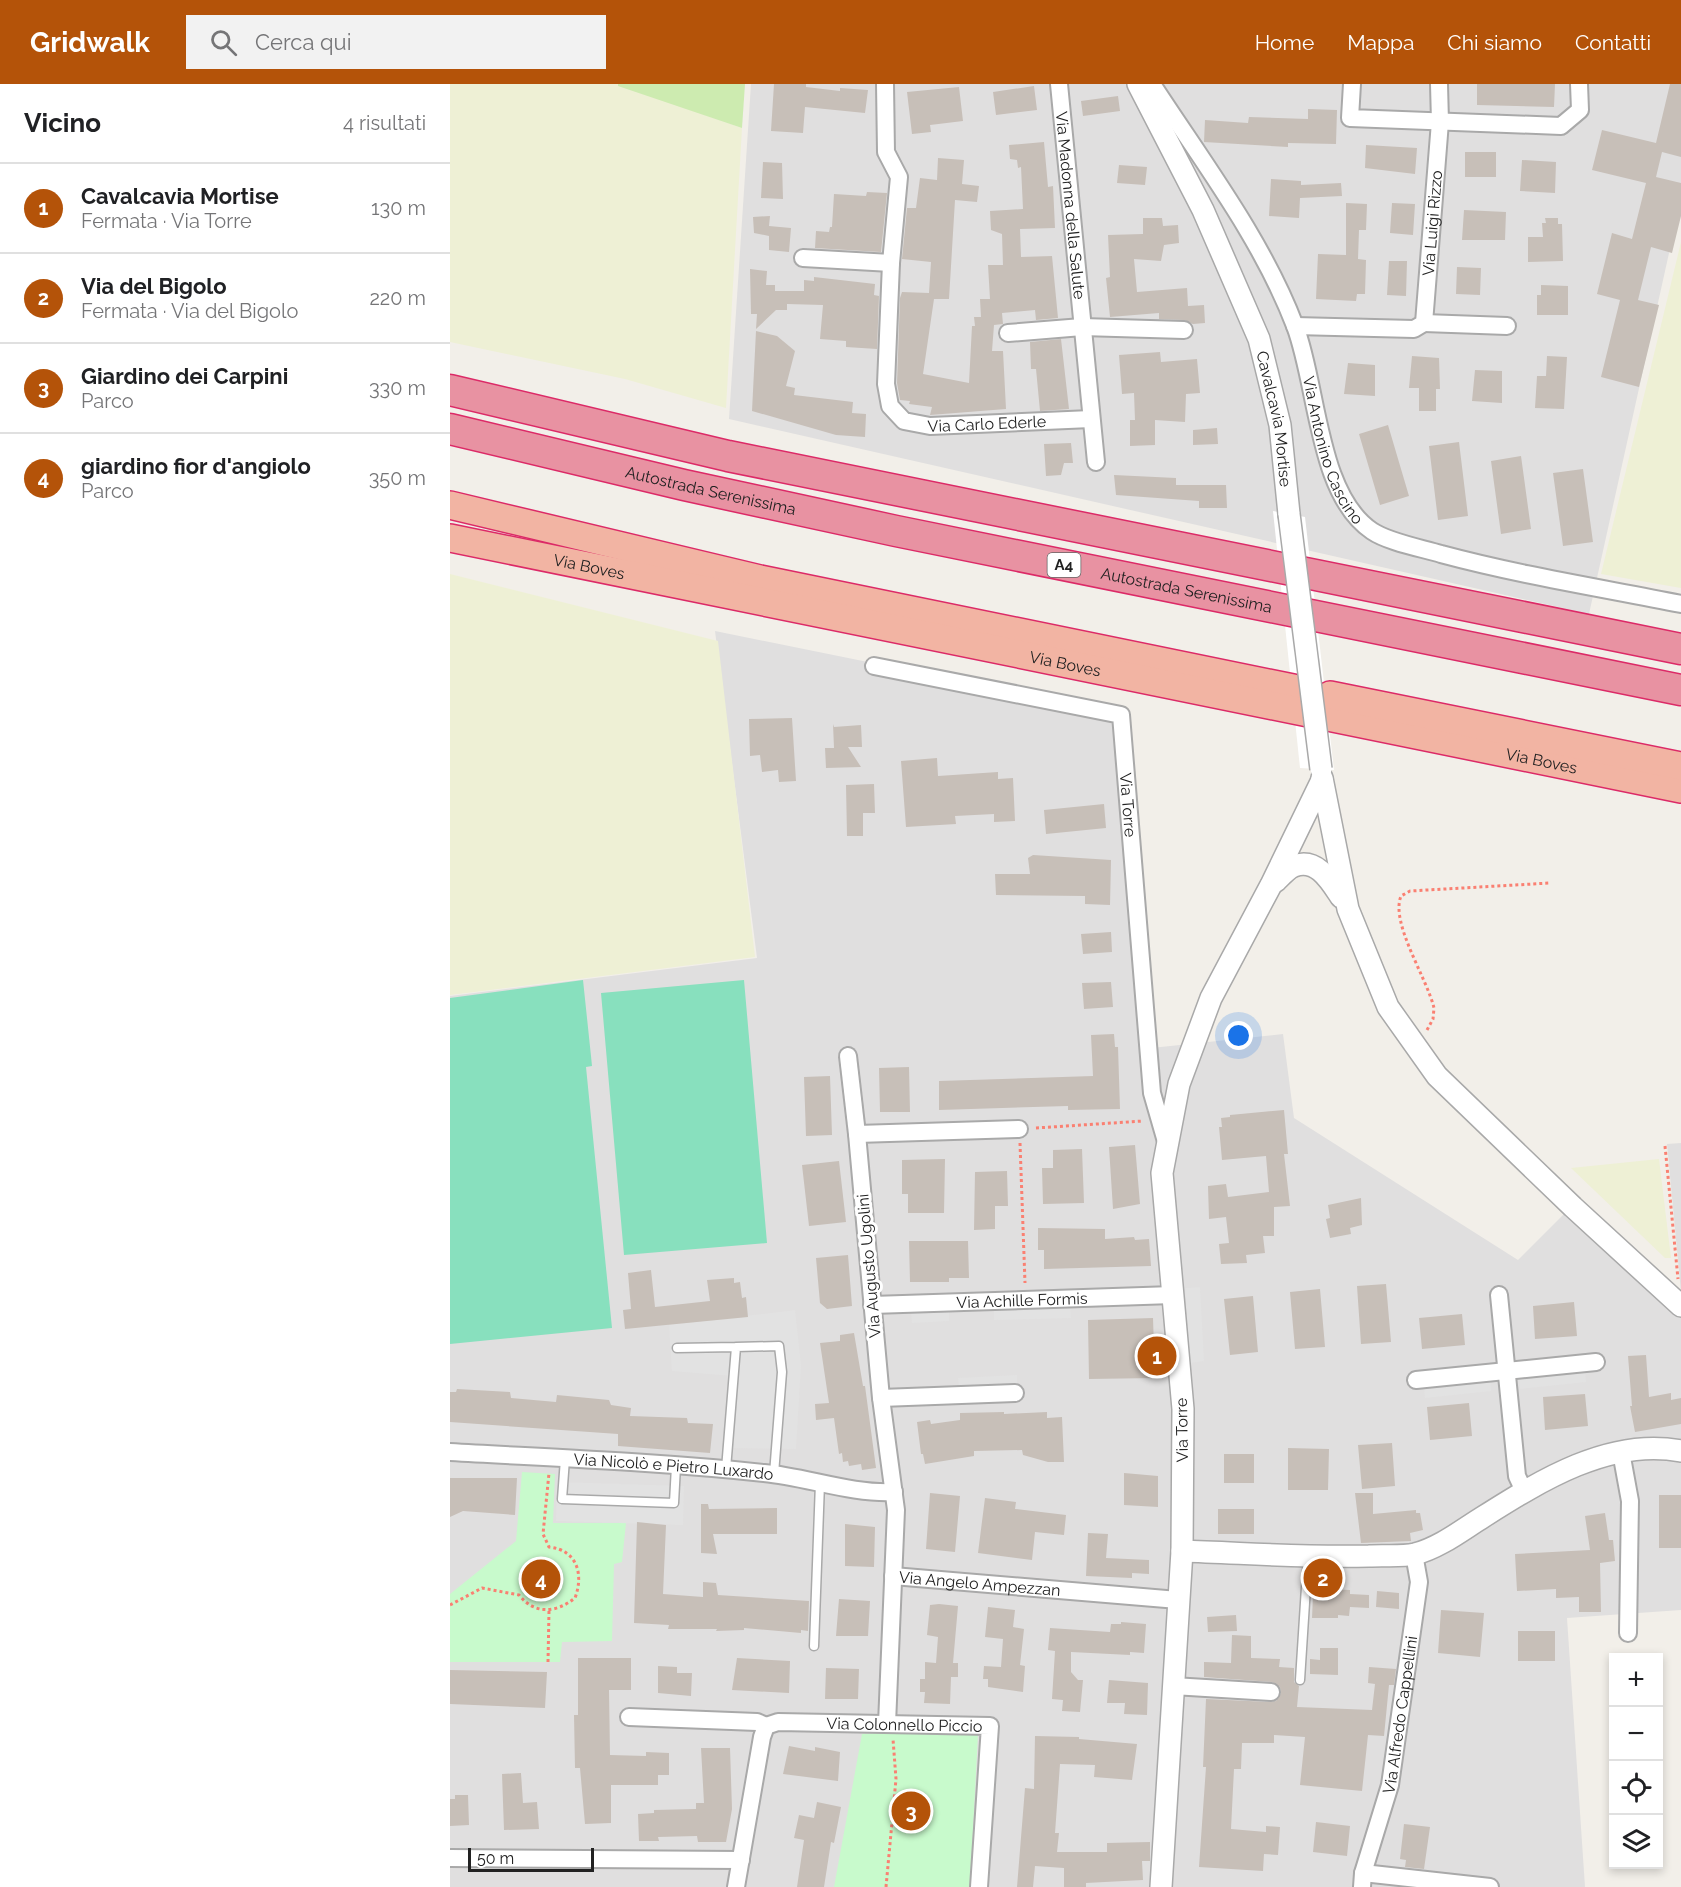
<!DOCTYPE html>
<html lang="it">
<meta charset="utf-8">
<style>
:root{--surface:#fff;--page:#f2f2f2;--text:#202124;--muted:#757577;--line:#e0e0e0;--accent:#b45309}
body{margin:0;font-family:Raleway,sans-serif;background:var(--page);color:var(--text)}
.controls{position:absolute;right:18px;bottom:18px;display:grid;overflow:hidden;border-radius:0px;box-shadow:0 3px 9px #0003}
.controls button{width:54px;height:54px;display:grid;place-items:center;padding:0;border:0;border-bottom:2px solid var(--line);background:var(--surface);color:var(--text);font:30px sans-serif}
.scale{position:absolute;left:18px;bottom:15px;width:126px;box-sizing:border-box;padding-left:6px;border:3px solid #222;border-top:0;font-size:16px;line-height:21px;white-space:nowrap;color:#222;-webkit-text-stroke:4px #fff;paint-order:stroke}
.you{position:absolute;left:789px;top:952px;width:21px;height:21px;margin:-15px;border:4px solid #fff;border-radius:50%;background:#1a73e8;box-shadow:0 0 0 9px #1a73e833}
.badge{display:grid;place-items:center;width:39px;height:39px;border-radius:50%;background:var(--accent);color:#fff;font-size:20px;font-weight:700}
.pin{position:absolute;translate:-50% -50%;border:3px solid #fff;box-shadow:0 2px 6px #0006}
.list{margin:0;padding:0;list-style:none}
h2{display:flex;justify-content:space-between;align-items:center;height:78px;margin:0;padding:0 24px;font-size:26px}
h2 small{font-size:20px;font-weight:400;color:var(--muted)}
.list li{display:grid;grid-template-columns:39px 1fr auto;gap:18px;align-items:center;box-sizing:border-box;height:90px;padding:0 24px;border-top:2px solid var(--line)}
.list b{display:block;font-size:22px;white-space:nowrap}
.list p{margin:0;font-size:20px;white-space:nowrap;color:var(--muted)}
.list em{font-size:20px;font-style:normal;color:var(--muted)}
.icon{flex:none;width:33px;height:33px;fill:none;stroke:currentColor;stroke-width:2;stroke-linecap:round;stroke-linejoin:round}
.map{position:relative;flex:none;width:1231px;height:1803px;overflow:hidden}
header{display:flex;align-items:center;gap:36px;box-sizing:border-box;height:84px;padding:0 30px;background:var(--accent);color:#fff}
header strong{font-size:28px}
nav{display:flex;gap:33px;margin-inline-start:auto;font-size:21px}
.search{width:420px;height:54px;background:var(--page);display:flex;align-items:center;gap:15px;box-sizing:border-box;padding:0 21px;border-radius:0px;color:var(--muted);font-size:22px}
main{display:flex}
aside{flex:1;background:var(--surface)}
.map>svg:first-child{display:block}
.residential{fill:#e0dfdf}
.farmland{fill:#eef0d5}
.grass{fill:#cdebb0}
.park{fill:#c8facc}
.pitch{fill:#88e0be}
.parking{fill:#e2e2e2}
.pier{fill:#fff}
.building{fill:#c7bfb8}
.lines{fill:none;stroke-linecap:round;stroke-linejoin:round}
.service-casing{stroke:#a9a9a9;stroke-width:11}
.minor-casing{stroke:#a9a9a9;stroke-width:20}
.tertiary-casing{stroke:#a9a9a9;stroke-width:24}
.trunk-casing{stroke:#dc2a67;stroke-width:30}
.motorway-casing{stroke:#dc2a67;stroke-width:33}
.path{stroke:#fa8072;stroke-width:3;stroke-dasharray:3 3;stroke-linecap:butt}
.service{stroke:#fff;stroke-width:8}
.minor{stroke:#fff;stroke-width:16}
.tertiary{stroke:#fff;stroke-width:21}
.trunk{stroke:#f2b4a3;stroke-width:27}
.motorway{stroke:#e892a2;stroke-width:30}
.tertiary-bridge-casing{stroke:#a9a9a9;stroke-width:24;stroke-linecap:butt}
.tertiary-bridge{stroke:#fff;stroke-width:21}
.labels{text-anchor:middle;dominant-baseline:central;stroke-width:6;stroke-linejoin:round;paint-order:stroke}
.shield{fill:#fff;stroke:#646464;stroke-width:1.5}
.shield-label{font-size:15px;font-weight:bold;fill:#222}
.street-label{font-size:16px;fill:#222;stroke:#fff}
</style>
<header>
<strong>Gridwalk</strong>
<div class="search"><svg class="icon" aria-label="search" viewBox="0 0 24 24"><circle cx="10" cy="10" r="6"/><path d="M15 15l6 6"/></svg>Cerca qui</div>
<nav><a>Home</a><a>Mappa</a><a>Chi siamo</a><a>Contatti</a></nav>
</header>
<main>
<aside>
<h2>Vicino<small>4 risultati</small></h2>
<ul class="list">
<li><span class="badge">1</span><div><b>Cavalcavia Mortise</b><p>Fermata · Via Torre</p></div><em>130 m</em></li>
<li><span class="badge">2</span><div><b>Via del Bigolo</b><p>Fermata · Via del Bigolo</p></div><em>220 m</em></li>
<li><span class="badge">3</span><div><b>Giardino dei Carpini</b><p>Parco</p></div><em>330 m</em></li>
<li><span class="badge">4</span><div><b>giardino fior d'angiolo</b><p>Parco</p></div><em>350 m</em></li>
</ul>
</aside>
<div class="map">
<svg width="1231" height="1803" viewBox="0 0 1231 1803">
<rect width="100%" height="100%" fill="#f2efe9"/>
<path class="residential" d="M301 0H1231V115L1139 530 279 335Z
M265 547 669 629 692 965 833 950 844 1034 1068 1176 1120 1124 1231 1224V1526L1117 1534 1135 1803H0V912L307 874Z
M1231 1059V1208L1217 1060Z"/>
<path class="farmland" d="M0 0H168L292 44 276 324 175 295 0 258Z
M1231 158V504L1151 490Z
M0 490 268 557 305 873 0 911Z
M1209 1075 1221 1174H1215L1121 1084Z"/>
<path class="grass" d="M168 0H295L292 44 168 2Z"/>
<path class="park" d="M72 1388 105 1390 103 1439H176L172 1478 164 1480 162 1557 112 1558 110 1578H0V1510L66 1457Z
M442 1648 528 1650 520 1803H384L412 1650Z"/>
<path class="pitch" d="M133 896 141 972 142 982 136 983 162 1244 0 1260V914Z
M294 896 317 1159 174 1171 151 909Z"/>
<path class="parking" d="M750 1203 754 1277 740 1279 735 1204Z
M620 1223 621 1234 544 1236V1225Z
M499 1225V1237L462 1239 461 1227Z
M345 1226 351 1281 346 1365 277 1364 283 1292 222 1287 219 1241Z
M1135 1285 1136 1298 1070 1305 1069 1292Z
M567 1291V1300L509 1303 508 1294Z
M1040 1294 1041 1307 975 1314 974 1302Z
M107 1398 234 1402 233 1441 106 1437Z"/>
<path class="pier" d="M823 427 855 433 884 686 850 684Z"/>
<path class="building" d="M324 0H356V3L390 7V4L418 6 415 29 355 23 353 49 321 47Z
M1027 0H1105L1104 23 1027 21Z
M1220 0H1231V73L1212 68 1206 93 1231 99V132L1222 169 1201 163 1188 216 1209 221 1189 303 1151 293 1170 216 1147 210 1162 149 1182 155 1196 99 1142 86 1152 46 1206 59Z
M584 2 587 26 546 31 543 8Z
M509 3 513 37 480 41 481 48 462 50 457 8Z
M668 12 670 27 633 32 631 17Z
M858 25 887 26 886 60 838 59V63L754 58 755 36 798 39 799 33 858 35Z
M594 58 598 103 603 102 605 144 570 145 571 173 602 172 608 234 586 236 585 226 552 229 553 240 544 241 542 267H553L556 325 480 331 482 323 459 320 460 317 450 316 447 299 450 214 452 208 479 209 481 178 452 175 457 124H466L470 94 487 96 488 74 514 76 512 100 529 102 527 118 505 116 499 215H484L473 290 519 299 522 242H525L524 233H531L530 215H540L538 181H553L552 150 541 146 540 127 573 125 571 83 568 84 567 76 560 75 559 61Z
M916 61 967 64 965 90 915 84Z
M1015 68H1046V93H1015Z
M1072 76 1106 78 1105 109 1070 107Z
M313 78 332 79 333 115 311 114Z
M669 81 697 83 695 101 667 99Z
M821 95 851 97V101L891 99 892 112 850 114 849 134 819 132Z
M417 108 437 109 431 168 365 164 366 147 379 148 380 143H382L384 110 416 112Z
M896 119 917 120 916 146H909L908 175 916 176 915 210H907L906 217 866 215 868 170 896 171Z
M942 119 965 120 963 151 940 149Z
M1014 126 1056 128 1055 156H1012Z
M320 132 319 142 341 144 339 168 319 166V146V152L304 149 303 133Z
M693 134H712L713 142 728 141 729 159 714 161 711 177 684 175 687 208 737 204 738 222 754 221 755 239 743 240 734 236 709 235V229L660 233 656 194 660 193 658 151 693 150Z
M1095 134H1108V140H1112L1113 177 1078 178V153H1093L1092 139H1096Z
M939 177H957L956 212 937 211Z
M1007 183 1031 184 1030 211 1006 210Z
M300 185 317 187 316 201H325V207H354V196L364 197V193L425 200 424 211 429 212 427 265 396 263V257L370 255 373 221 337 220V226H326L306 245 307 230H301Z
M1091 201 1118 202V231H1087V211H1091Z
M306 247 327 252 345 267 336 302 345 304 344 311 403 318 402 329 416 330 415 353 386 351 302 327Z
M611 255 619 325 590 327 586 285H581L580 258Z
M710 268 711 278 747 275 750 309 736 310 735 338 705 336V361L680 362V336H685L684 309 672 310 669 271Z
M962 272 989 274 990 305H986V327H969V304H959Z
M1097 272 1117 273 1114 325 1085 324 1087 292H1096Z
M898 279 925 281V312L894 310Z
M1025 286 1052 287V319L1022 317Z
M938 341 959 412 930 421 909 350Z
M767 344 768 360 743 361V346Z
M1009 358 1018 432 988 436 979 362Z
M621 359 623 379H614L611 391 596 392 594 360Z
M1071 372 1081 445 1051 450 1041 377Z
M1133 385 1143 458 1113 462 1103 389Z
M664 391 726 394V401H776L777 424H749V417L666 411Z
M342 634 346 697 329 698 328 686 312 688 310 671 300 672 299 635Z
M383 640 384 643 411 641 412 663H398L411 683 376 684 375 664H384Z
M487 674 488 692 548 688V695L563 694 565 737 544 738V730L505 732 506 740 456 743 451 677Z
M424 700 425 729H413V752H397L396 701Z
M654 720 656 744 596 750 594 726Z
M583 771 661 776 660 821 635 820V812L546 811 545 790H580L578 774Z
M661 848 662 868 633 870 631 850Z
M661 898 663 923 634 925 632 899Z
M664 950 665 963H668L670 1025 618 1026V1022L489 1026V997L643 992 641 951Z
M459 983 460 1028H430L429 984Z
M380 992 382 1051 356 1052 354 993Z
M834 1026 838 1070H834L840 1122 824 1123V1152H813L815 1169 796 1171 797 1179 771 1180 769 1160 779 1159 776 1133 759 1135 758 1102 776 1100 778 1113 819 1108 816 1072 772 1076 769 1043H772L771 1034 780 1033V1031Z
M685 1061 690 1120 663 1125 659 1063Z
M632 1065 634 1119 593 1120 592 1084H603V1066Z
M495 1075 494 1129H458V1110H452V1076Z
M389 1077 396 1138 359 1142 352 1081Z
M557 1087 558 1122H545V1145L524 1146 525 1088Z
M911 1114 912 1141 900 1144 901 1150 880 1154 876 1135 880 1134 878 1121Z
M588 1144 655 1145V1155L684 1153 685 1156 699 1155 701 1182 594 1185V1166H588Z
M459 1157H518L519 1194H499V1198H460Z
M398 1171 402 1222 377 1225 370 1219 366 1174Z
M201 1186 205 1223 260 1217 257 1196 284 1194V1199L290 1198 292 1214 296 1213 298 1233 175 1245 173 1226 181 1225 178 1189Z
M936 1200 941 1258 911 1260 907 1202Z
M870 1205 875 1263 845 1265 840 1208Z
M803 1212 808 1268 780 1271 774 1215Z
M1124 1218 1127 1252 1085 1255 1083 1222Z
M1012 1230 1015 1261 972 1265 969 1234Z
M703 1234 705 1294 639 1295 638 1236Z
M404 1249 413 1302H415L426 1384 412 1386 411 1380 399 1382 398 1377 393 1378 392 1369 389 1370 384 1334 366 1336 365 1320 379 1319 370 1259 390 1257V1251Z
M1196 1271 1199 1313 1221 1309V1316L1231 1314V1340L1185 1348 1180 1322H1182L1178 1272Z
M7 1305 60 1308 61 1314 106 1318 107 1311 159 1316 161 1321 181 1324 180 1332 237 1334 238 1339 263 1340 260 1369 168 1362V1350L0 1338V1308H6Z
M1135 1310 1138 1342 1095 1346 1093 1313Z
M1019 1319 1022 1352 980 1356 977 1323Z
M554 1328V1330L597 1328V1334L612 1333 614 1378H598L573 1371 572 1366 524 1367V1372L475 1380 473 1370H471L467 1338 480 1336 481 1340 510 1336V1329Z
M942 1359 945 1402 912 1405 908 1361Z
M838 1364 879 1365 878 1406H838Z
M774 1370H804V1399H774Z
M674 1389 708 1392V1423L674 1421Z
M0 1394H67L65 1431 13 1427 0 1433Z
M480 1409 510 1412 505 1468 476 1465Z
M905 1409H923V1430L966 1426V1429H970L973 1446 960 1449 961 1457 911 1459Z
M1209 1411H1231V1464H1209Z
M535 1414 566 1418 565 1425 616 1431 614 1451 585 1448 582 1476 528 1469Z
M251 1420H258L259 1425 327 1424V1450H263L267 1470 251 1469Z
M768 1425H804V1450H768Z
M1155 1429 1159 1456H1163L1165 1477 1150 1479 1151 1528H1129V1513L1106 1514V1505L1067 1507 1065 1470 1140 1466 1135 1432Z
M187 1438 216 1441 213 1510 253 1513V1498L266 1499 268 1511 359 1517 358 1547 351 1546V1549L294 1544V1546L266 1547 267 1545H218L219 1541 184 1539Z
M395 1440 425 1443 424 1483 395 1482Z
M638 1449 658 1450 656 1474 699 1476V1490L682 1489V1494L636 1492Z
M876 1505 900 1506V1510L919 1511V1524L900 1523 899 1532 888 1531V1534H862L863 1512H876Z
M927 1507 949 1509V1525L926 1523Z
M389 1515 420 1517 418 1552H386Z
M489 1520 508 1522 503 1579H508V1593H501L500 1620 474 1619 475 1608H470V1595H475V1578L486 1579 488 1553 477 1551 480 1521Z
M538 1523 565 1526 563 1543 574 1545 570 1581 575 1582 573 1608 538 1603V1595H533L534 1582 551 1583 553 1555 535 1553Z
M991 1526 1034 1529 1030 1573 988 1569Z
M786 1531 787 1547 758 1548 757 1533Z
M671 1538 696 1540 694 1569 680 1568V1571L621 1568V1588L628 1596H633L630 1628 612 1627 613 1616 602 1615 605 1567 598 1566 600 1544 660 1548 661 1540H671Z
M1068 1547H1105V1577H1068Z
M782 1551 801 1552V1574L830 1575 829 1583 844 1584V1598L849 1602 847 1623 922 1626 925 1600 918 1599 919 1583 946 1585 944 1601H939L934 1652 918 1651 912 1707 850 1701 855 1653 824 1651V1659H792L791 1685H784L781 1745 816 1748V1742L830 1743 828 1771 814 1770 813 1787 749 1783 756 1683H753L756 1615 820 1618 826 1617 831 1609 830 1603 822 1598 754 1593V1578L781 1579Z
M870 1564H888V1591L860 1590V1575L870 1576Z
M128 1574H181V1606H159L160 1671 196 1672V1668L219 1669V1691H208V1701H161V1739L135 1740 130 1684H125L124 1631H128Z
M287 1574 340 1577 339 1609 282 1606Z
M208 1582 227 1583V1589H242L241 1612 208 1609Z
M376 1584 409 1585 408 1615H375Z
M0 1586 97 1588 95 1624 0 1620Z
M659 1596 698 1599 697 1631 674 1630 675 1619H657Z
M585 1652 629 1653V1655L687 1660 682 1696 644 1693 645 1681 610 1680 605 1749H609L607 1768H657V1759L700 1758V1777H692L693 1796 636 1799V1803H614V1784L585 1782 583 1803H567L575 1704 584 1705Z
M339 1662 365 1667V1663L390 1668 388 1697 333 1690Z
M251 1664H280L282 1725 276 1758H248L247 1752 208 1753 209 1757H189L188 1730 204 1729V1726L246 1725V1719H254Z
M71 1689 73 1719 87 1718 89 1745 54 1746 52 1690Z
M5 1711H18L19 1741 0 1742V1715H5Z
M367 1718 391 1723 384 1759 381 1758 374 1803H347L354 1756 344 1754 349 1731 364 1734Z
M866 1738 900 1742 897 1772 863 1768Z
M954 1740 980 1743 974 1785 955 1783 956 1776 950 1775Z"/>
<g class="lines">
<g class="service-casing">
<path id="service" d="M227 1264 286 1263
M115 1375 112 1415 224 1419 226 1382
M276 1385 286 1263 329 1262 332 1288 324 1390
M364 1562 370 1399
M850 1596 858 1472"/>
</g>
<g class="minor-casing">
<g id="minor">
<path id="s1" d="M435 0 436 68 449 93 441 179 436 300 440 322 454 337 480 342 641 335"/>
<path id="s2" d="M609 0 646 378"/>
<path id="s3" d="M702 0C752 77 812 155 845 242 868 302 867 410 922 447 938 458 971 464 991 470 1069 491 1151 504 1231 520"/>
<path d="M902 0 900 34 1111 42 1130 26 1129 0"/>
<path d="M353 174 441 179"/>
<path d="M974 239 1057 242"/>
<path id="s4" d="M845 242 964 245 974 239 990 38 989 0"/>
<path d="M558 249 632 243 734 246"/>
<path id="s5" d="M424 582 671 631 702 1009 717 1061"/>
<path d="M398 972 407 1050"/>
<path d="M1049 1211 1067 1392 1074 1407"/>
<path id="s6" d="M422 1221 723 1211"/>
<path d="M966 1296 1146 1278"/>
<path d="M431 1314 565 1309"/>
<path id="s7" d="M0 1368C105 1374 210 1378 314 1389 357 1393 400 1410 444 1408"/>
<path d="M1171 1368 1180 1417 1178 1549"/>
<path id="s8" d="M443 1492 728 1516"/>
<path d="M723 1602 821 1608"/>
<path d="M179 1633 307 1638 316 1642"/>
<path d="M437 1640 446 1426 431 1314 407 1050 569 1045"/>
<path d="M0 1774 291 1776"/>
<path d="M913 1789 1040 1803"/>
<path id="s9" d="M286 1803 312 1653 316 1642 328 1638 540 1642 529 1803"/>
<path id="s10" d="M912 1803 913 1789 940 1701 969 1498 964 1470"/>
</g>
</g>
<g class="tertiary-casing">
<g id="tertiary">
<path id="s11" d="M688 0 753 126 809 255 830 341 839 430"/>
<path d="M872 694 898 825 938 923 987 992 1123 1123 1231 1222"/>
<path d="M826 797C831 792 838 784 844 782 867 773 881 798 891 813"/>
<path d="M732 1467C795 1469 857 1474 919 1472 934 1471 951 1473 965 1470 989 1464 1012 1446 1033 1433 1090 1397 1160 1353 1231 1367"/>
<path d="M711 1803 732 1467 733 1325 712 1089 729 1000 761 914 821 801 872 696"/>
</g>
</g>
<g class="trunk-casing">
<g id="trunk">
<path d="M0 421 310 495 843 604"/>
<path id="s12" d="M0 454 1231 705"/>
<path d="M880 611 1231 682"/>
</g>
</g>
<g class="motorway-casing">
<g id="motorway">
<path d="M0 306 278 372 1231 565"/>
<path id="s13" d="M0 345 234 401 446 447 1231 606"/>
</g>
</g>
<path class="path" d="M977 946 983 935 984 924C977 894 940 839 951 812L960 807 1100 799
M586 1044 693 1037
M570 1059 575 1199
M1215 1062 1228 1195
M707 1265 709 1285
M0 1521 32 1504 69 1511C85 1531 106 1529 125 1514 134 1490 127 1466 99 1463L93 1450 99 1389
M98 1578 99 1527
M436 1803 446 1695 443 1655"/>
<use href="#service" class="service"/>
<use href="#minor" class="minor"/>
<use href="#tertiary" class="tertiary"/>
<use href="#trunk" class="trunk"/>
<use href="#motorway" class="motorway"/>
<g class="tertiary-bridge-casing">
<path id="tertiary-bridge" d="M839 430 871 685"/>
</g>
<use href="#tertiary-bridge" class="tertiary-bridge"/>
</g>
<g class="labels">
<rect class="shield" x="597.5" y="469" width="33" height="24" rx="4.5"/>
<g class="shield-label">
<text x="614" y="481">A4</text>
</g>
<g class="street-label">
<text stroke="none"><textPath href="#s2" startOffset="122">Via Madonna della Salute</textPath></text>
<text stroke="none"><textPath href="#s4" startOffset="231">Via Luigi Rizzo</textPath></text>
<text stroke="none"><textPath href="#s11" startOffset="364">Cavalcavia Mortise</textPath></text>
<text stroke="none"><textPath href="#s1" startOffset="430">Via Carlo Ederle</textPath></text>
<text stroke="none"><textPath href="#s3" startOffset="412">Via Antonino Cascino</textPath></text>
<text stroke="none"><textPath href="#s13" startOffset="268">Autostrada Serenissima</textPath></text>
<text stroke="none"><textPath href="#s12" startOffset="142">Via Boves</textPath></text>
<text stroke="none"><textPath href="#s13" startOffset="754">Autostrada Serenissima</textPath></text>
<text stroke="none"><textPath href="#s12" startOffset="628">Via Boves</textPath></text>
<text stroke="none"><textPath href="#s12" startOffset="1114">Via Boves</textPath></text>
<text stroke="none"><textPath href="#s5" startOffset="342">Via Torre</textPath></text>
<text transform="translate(419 1182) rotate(-95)">Via Augusto Ugolini</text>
<text stroke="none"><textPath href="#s6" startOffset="150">Via Achille Formis</textPath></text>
<text transform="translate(732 1346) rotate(-91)">Via Torre</text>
<text stroke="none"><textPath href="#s7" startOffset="224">Via Nicolò e Pietro Luxardo</textPath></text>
<text stroke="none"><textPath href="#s8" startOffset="87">Via Angelo Ampezzan</textPath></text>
<text stroke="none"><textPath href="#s10" startOffset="177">Via Alfredo Cappellini</textPath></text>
<text stroke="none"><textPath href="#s9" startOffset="303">Via Colonnello Piccio</textPath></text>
</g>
</g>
</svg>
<div class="controls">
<button>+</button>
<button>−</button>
<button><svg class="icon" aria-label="locate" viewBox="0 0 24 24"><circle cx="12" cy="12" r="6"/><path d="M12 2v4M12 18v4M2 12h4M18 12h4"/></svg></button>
<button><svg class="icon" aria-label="layers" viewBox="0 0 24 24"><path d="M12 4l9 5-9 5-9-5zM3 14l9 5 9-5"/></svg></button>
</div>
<div class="scale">50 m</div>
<div class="you"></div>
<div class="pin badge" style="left:707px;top:1272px">1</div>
<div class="pin badge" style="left:873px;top:1494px">2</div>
<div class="pin badge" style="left:461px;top:1727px">3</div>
<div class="pin badge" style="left:91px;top:1495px">4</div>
</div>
</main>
